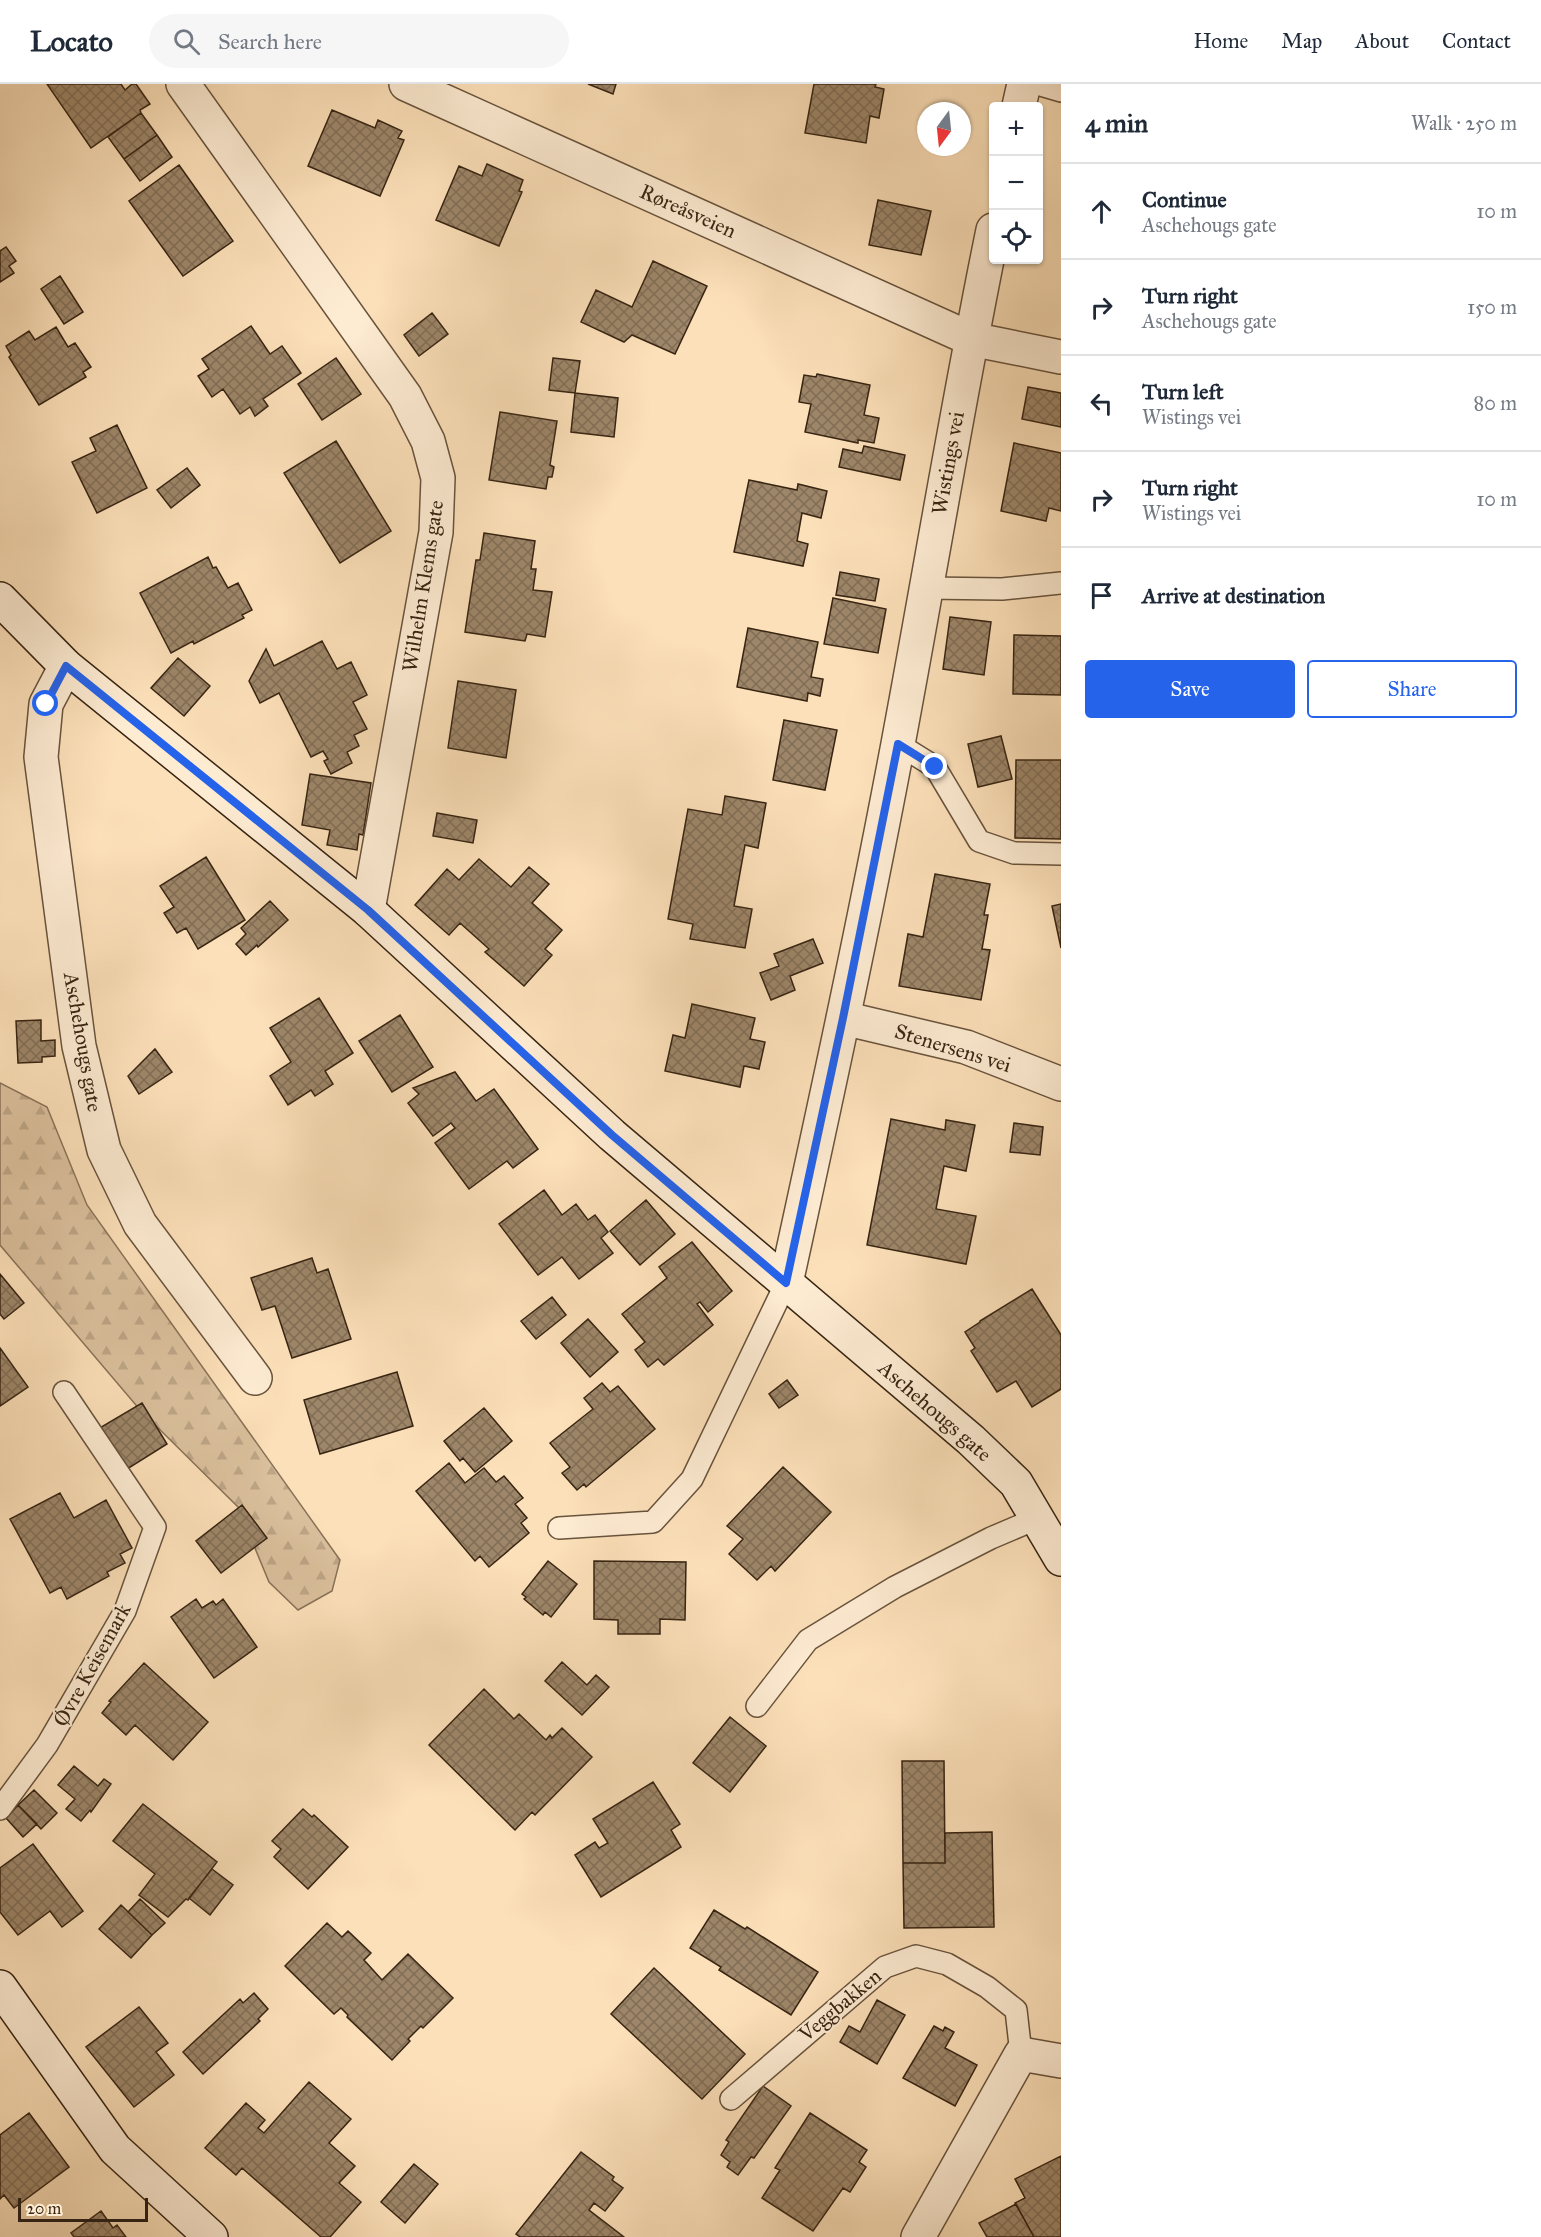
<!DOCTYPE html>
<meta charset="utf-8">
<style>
:root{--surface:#fff;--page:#f6f6f7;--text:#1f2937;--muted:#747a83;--line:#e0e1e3;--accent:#2563eb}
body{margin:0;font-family:"IM FELL Great Primer",serif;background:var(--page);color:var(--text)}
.controls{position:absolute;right:18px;top:18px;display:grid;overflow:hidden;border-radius:6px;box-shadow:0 2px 4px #0004}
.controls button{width:54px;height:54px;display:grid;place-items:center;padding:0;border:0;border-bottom:2px solid var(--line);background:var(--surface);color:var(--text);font:30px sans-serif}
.compass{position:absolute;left:917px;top:18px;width:54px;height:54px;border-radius:50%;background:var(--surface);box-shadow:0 2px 4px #0004;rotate:195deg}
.scale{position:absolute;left:18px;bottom:15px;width:130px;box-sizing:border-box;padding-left:6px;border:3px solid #372412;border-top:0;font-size:16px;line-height:21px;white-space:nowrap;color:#372412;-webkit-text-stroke:4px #fdebd2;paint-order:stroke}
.stop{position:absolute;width:18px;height:18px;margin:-14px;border:4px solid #2563eb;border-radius:50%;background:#fff}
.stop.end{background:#2563eb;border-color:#fff;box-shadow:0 2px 6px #0008}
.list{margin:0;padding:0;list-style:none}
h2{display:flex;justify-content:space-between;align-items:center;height:78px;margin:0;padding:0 24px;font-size:26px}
h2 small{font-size:20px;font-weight:400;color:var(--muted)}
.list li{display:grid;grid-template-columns:39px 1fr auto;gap:18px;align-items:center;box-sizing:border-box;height:96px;padding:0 24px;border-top:2px solid var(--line)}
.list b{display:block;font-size:22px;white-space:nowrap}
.list p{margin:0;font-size:20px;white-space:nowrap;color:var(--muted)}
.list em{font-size:20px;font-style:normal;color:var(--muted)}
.actions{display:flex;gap:12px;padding:18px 24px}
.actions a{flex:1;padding:14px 0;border:2px solid var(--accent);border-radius:6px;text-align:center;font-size:21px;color:var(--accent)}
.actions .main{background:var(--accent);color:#fff}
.icon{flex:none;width:33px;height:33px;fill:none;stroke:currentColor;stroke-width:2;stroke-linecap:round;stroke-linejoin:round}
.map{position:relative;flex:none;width:1061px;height:2153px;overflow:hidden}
header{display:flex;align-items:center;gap:36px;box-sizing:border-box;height:84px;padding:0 30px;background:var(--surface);border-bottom:2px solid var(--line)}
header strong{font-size:28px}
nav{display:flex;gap:33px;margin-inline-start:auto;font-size:21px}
.search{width:420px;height:54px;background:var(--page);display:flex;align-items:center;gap:15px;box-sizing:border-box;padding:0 21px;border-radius:33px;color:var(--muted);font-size:22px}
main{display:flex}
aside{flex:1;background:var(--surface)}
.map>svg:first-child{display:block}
.forest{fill:url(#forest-firs);stroke:#897258;stroke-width:1.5}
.building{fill:url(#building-cross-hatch);stroke:#372412;stroke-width:1.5}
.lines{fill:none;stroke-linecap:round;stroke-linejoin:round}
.lane-casing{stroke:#68533c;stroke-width:24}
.street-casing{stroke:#68533c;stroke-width:36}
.secondary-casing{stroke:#372412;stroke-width:36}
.lane{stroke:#fdebd2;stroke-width:21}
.street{stroke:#fdebd2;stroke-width:33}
.secondary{stroke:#fdebd2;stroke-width:33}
.route{stroke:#2563eb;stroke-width:8}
.labels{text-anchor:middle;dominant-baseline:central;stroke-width:4.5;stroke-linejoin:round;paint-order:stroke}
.street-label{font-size:21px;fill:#372412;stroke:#fdebd2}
</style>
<header>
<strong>Locato</strong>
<div class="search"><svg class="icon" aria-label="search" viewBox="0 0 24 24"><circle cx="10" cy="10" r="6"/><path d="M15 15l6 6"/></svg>Search here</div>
<nav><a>Home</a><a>Map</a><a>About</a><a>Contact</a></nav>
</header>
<main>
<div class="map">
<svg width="1061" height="2153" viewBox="0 0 1061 2153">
<defs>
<pattern id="forest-firs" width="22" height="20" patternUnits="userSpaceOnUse" patternTransform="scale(1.5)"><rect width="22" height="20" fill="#dbc09d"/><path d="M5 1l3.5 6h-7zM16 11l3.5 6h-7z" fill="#bda586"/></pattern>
<pattern id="building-cross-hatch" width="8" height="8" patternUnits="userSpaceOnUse" patternTransform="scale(1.5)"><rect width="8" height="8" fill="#9d8669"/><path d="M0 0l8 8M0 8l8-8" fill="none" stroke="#816d55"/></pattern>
</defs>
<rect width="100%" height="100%" fill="#fce0b9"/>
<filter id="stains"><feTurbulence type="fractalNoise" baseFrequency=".00333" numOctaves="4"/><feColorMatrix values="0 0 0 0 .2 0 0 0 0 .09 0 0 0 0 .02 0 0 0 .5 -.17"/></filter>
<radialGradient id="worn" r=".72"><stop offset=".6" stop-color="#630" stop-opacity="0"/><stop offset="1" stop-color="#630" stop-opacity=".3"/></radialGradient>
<path class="forest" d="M0 999 47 1023 87 1121 340 1476 332 1507 298 1526 269 1498 238 1423 141 1327 0 1161Z"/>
<path class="building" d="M47 0H121L125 6 132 0H136L150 20 140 26 141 29 91 64Z
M588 0H616L613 10Z
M814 0H876L875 3 884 5 879 34 870 32 866 59 805 49Z
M332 26 375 44 378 36 402 47 398 54 404 56 380 112 308 82Z
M141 29 157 51 124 75 108 53Z
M157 51 172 73 140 97 124 75Z
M487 80 523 96 519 107 522 108 499 162 436 136 459 82 482 92Z
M179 81 233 157 183 192 129 117Z
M878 116 931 127 921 171 869 161Z
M6 163 16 177 9 182 14 189 0 198V167Z
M653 177 707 202 675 270 632 251 624 258 581 238 596 206 632 223Z
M60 192 83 228 64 240 41 205Z
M432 229 448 250 419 272 404 251Z
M251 242 270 270 282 262 301 289 263 315 268 322 255 332 250 323 240 330 223 305 212 313 198 292 209 285 202 275Z
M56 243 68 263 75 259 91 283 83 288 86 293 39 321 9 273 11 271 6 262 29 247 35 256Z
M336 274 361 310 322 336 298 300Z
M553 274 580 277 575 309 549 306Z
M817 290 870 301 864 331 879 334 874 359 858 356V359L805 348 811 320 799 318 804 291 816 293Z
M1028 303 1061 309V343L1022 335Z
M575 309 618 314 614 353 571 348Z
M500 328 557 337 550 381 554 383 552 393H548L546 405 489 396Z
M117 341 147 404 97 429 72 378 96 367 90 354Z
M336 357 391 447 340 479 284 389Z
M1014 359 1061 369V427L1049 424 1046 437 1001 427Z
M864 362 905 371 900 396 839 383 843 365 862 369Z
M187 384 200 401 171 424 157 406Z
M749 396 797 406 798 400 827 407 821 434 802 429 797 457 808 460 803 482 734 468Z
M484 449 535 457 531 485H536L533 506 552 508 545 553 527 550 525 557 465 548 476 476H480Z
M208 473 213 484 216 483 228 504 238 499 252 526 242 531 244 534 194 560 193 557 171 569 140 509Z
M840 488 879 495 875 517 836 511Z
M833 514 886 525 878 569 824 560Z
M950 533 991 538 984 591 943 585Z
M748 544 818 558 811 593 823 595 820 612 808 609 807 617 737 603Z
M1014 551 1061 552V611L1013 610Z
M322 557 337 585 351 578 367 611 353 618 367 645 354 651 359 662 347 668 352 679 331 690 324 677 328 675 323 667 311 673 279 609 260 619 249 597 266 565 274 582Z
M178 574 210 602 184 632 151 604Z
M458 597 516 606 506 674 448 664Z
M784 636 837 646 825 706 773 696Z
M1001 652 1012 695 978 703 968 660Z
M1016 676H1061V755L1015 754Z
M310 690 371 699 363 751 359 750 357 766 327 761 330 746 302 741Z
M725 712 766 719 758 764 745 761 734 822 752 825 745 864 690 855 693 840 668 835 688 725 722 731Z
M437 729 477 736 473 759 433 752Z
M206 773 245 836 198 865 186 844 177 849 164 829 174 823 160 802Z
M479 775 511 803 529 783 549 800 532 819 562 846 545 865 552 871 524 902 485 868 489 865 460 839 449 851 415 821 447 785 459 796Z
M935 790 990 800 984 831H988L982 865 990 866 981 916 899 902 908 850 923 853Z
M270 817 288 836 258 863 257 861 246 871 236 860 246 850 241 844Z
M1061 820V864L1052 822Z
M813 855 823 879 790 892 795 906 771 916 760 889 779 882 774 870Z
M319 914 353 969 325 987 333 1000 315 1012 311 1006 288 1021 270 992 291 978 270 944Z
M692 920 755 934 750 955 765 958 759 985 744 982 740 1003 665 987 673 951 685 954Z
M400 931 433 983 392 1008 359 957Z
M41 936V957L55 956V972L42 973V978L18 979 16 937Z
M155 965 172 988 139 1010 128 992Z
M455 988 476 1017 494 1005 538 1065 513 1084 507 1077 469 1105 435 1059 455 1044 451 1039 433 1052 408 1019 419 1010 413 1004Z
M891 1035 945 1046 946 1036 975 1041 966 1087 944 1082 936 1125 976 1132 966 1180 867 1161Z
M1014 1039 1043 1043 1040 1071 1010 1068Z
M544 1106 562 1131 576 1120 588 1136 595 1131 608 1148 601 1154 613 1169 579 1195 562 1173 538 1191 499 1140Z
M646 1116 675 1150 640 1181 610 1147Z
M692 1158 732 1207 708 1228 700 1218 697 1220 713 1241 664 1281 658 1275 648 1283 635 1266 645 1258 622 1230 667 1194 659 1183Z
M312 1174 317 1189 328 1185 351 1255 292 1274 275 1222 262 1226 251 1194Z
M0 1190 24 1219 4 1235 0 1230Z
M1032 1205 1061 1251V1305L1032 1323 1016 1297 997 1308 971 1267 975 1264 965 1248 980 1238V1237Z
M552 1213 566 1231 536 1255 521 1237Z
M588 1235 618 1268 590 1293 561 1259Z
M0 1264 28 1303 0 1322Z
M397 1288 413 1342 320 1370 304 1316Z
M787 1296 798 1311 779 1324 769 1310Z
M602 1299 610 1308 618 1302 655 1345 586 1403 584 1400 577 1406 562 1389 570 1383 550 1359 593 1325 584 1314Z
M142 1319 167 1360 124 1387 98 1345Z
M484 1324 512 1357 475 1388 463 1374 460 1377 444 1357Z
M449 1379 465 1399 484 1384 496 1398 504 1392 523 1414 515 1420 527 1434 521 1439 529 1449 489 1483 480 1472 475 1477 416 1407Z
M783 1383 831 1428 775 1487 771 1482 757 1496 729 1470 743 1455 727 1442Z
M60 1409 74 1434 106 1416 132 1464 120 1470 125 1479 107 1488 109 1492 67 1515 61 1503 50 1509 10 1435Z
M242 1421 267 1454 221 1489 196 1457Z
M548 1477 577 1500 551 1533 545 1528 543 1531 524 1515 526 1513 522 1510Z
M594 1477 686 1478 685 1536 660 1535V1550H618V1536L594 1535Z
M196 1515 202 1524 213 1517 216 1521 223 1515 257 1563 214 1594 171 1533Z
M562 1578 587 1601 596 1591 609 1603 582 1631 545 1597Z
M144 1579 208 1638 173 1676 135 1641 126 1651 102 1629 111 1618 109 1617Z
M484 1605 514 1635 519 1630 546 1656 550 1651 552 1654 562 1644 592 1673 535 1731 532 1728 515 1746 429 1661Z
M730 1633 766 1662 730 1708 693 1679Z
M902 1677H944L945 1779H903Z
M74 1682 98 1702 104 1695 111 1700 91 1728 90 1726 81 1737 66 1725 75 1715 58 1701Z
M653 1698 680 1740 671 1746 681 1763 601 1813 575 1771 595 1758 599 1764 608 1759 593 1735Z
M34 1706 57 1729 41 1745 18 1721Z
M143 1720 217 1778 188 1816 186 1815 168 1833 139 1811 155 1790 113 1757Z
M18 1721 37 1740 23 1753 6 1734Z
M303 1725 312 1733 314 1731 348 1763 308 1805 274 1773 281 1765 272 1757Z
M992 1748 994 1843 904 1844 903 1779H945V1749Z
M33 1760 83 1827 62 1843 50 1827 18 1851 0 1828V1784Z
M212 1785 233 1801 210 1831 189 1814Z
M140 1815 165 1839 152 1851 128 1828Z
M121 1821 152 1851 131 1874 99 1845Z
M714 1826 745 1845 747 1843 818 1888 791 1931 719 1886 721 1883 690 1864Z
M327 1839 342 1853 348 1847 371 1869 364 1876 382 1896 408 1870 453 1914 423 1944 421 1942 408 1955 410 1957 392 1976 347 1933 348 1931 341 1924 334 1930 285 1882Z
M654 1884 745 1970 702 2015 611 1930Z
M254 1909 268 1925 258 1935 260 1937 203 1990 183 1968 240 1915 243 1919Z
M877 1916 905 1931 877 1980 840 1958 849 1942 860 1948Z
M139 1923 168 1959 156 1968 174 1991 134 2023 86 1963Z
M934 1942 943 1947 945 1943 954 1948 945 1964 977 1981 955 2022 903 1994Z
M309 1998 351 2035 329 2059 355 2082 339 2099 361 2118 330 2153H321L242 2084 236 2091 205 2064 246 2019 265 2036 258 2044 264 2049Z
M763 2002 791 2022 754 2074 751 2073 738 2091 727 2083 730 2078 721 2071 729 2058 726 2056Z
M29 2029 69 2083 14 2124 4 2111 0 2115V2051Z
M810 2029 867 2066 859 2078 866 2083 850 2108 843 2104 813 2147 762 2114 780 2086 775 2084Z
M581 2068 614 2093 612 2096 623 2104 605 2127 594 2119 589 2126 624 2153H520L516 2150Z
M1061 2072V2153H1034L1015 2119 1025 2114 1015 2095Z
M414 2080 438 2100 405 2139 381 2118Z
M1016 2120 1034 2153H987L979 2139Z
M101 2127 113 2144 117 2141 126 2153H74L71 2149Z"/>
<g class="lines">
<g class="lane-casing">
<path id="lane" d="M1037 0 1061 7
M926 504 1002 505 1061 499
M898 660 935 683 979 757 1014 769 1061 770
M559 1444 653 1438 692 1395 786 1199
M757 1622 808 1556 895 1503 991 1454 1038 1434
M0 1725 47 1661 125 1527 155 1443 64 1308
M731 2015 885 1883 916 1872 947 1880 987 1903 1016 1926 1021 1970"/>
</g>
<g class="street-casing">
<path id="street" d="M183 0 405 312 428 357 438 394 436 448 368 826
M406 0 971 255 1061 273
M1019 22 1024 0
M66 582 46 620 41 673 79 962 104 1066 140 1140 255 1294
M843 934 966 963 1061 1000
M786 1199C825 1020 864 841 898 660 930 489 958 317 993 146
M918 2153 1021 1970 1061 1977"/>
</g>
<g class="secondary-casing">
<path id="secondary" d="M0 515 66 582 368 826 612 1051 971 1356 1016 1399 1061 1475
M0 1903 115 2065 211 2153"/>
</g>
<use href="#lane" class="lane"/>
<use href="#street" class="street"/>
<use href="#secondary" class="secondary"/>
</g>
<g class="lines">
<path class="route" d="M46 620 66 582 368 826 612 1051 786 1199 843 934 898 660 935 683"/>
</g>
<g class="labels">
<g class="street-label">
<text transform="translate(688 127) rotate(24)">Røreåsveien</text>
<text transform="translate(948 379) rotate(-80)">Wistings vei</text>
<text transform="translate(423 502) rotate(-81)">Wilhelm Klems gate</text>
<text transform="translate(83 958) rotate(80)">Aschehougs gate</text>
<text transform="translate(953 964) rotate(17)">Stenersens vei</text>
<text transform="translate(935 1327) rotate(41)">Aschehougs gate</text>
<text transform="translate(92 1581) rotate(-61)">Øvre Keisemark</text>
<text transform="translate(840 1921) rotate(-40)">Veggbakken</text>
</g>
</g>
<rect width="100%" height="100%" filter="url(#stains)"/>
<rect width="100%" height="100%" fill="url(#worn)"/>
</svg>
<div class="controls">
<button>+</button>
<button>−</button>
<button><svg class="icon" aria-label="locate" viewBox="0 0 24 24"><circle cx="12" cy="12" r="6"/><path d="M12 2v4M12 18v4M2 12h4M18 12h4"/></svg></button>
</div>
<svg class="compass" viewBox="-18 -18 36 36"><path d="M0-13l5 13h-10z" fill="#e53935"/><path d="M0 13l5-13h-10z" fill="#747a83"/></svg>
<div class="scale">20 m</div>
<div class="stop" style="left:46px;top:620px"></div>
<div class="stop end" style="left:935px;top:683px"></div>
</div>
<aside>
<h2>4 min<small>Walk · 250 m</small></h2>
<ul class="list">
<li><svg class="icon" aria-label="ahead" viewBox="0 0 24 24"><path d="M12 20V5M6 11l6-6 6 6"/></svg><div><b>Continue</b><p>Aschehougs gate</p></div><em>10 m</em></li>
<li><svg class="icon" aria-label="right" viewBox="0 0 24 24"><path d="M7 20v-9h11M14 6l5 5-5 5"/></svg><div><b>Turn right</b><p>Aschehougs gate</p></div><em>150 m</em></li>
<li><svg class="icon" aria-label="left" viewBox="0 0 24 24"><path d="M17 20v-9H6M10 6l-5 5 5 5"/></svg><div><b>Turn left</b><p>Wistings vei</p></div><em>80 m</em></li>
<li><svg class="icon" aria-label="right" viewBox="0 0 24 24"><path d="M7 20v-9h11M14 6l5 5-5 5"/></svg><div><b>Turn right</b><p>Wistings vei</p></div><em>10 m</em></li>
<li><svg class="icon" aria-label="arrive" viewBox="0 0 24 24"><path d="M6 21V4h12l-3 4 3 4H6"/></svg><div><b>Arrive at destination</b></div></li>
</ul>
<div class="actions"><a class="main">Save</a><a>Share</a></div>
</aside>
</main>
